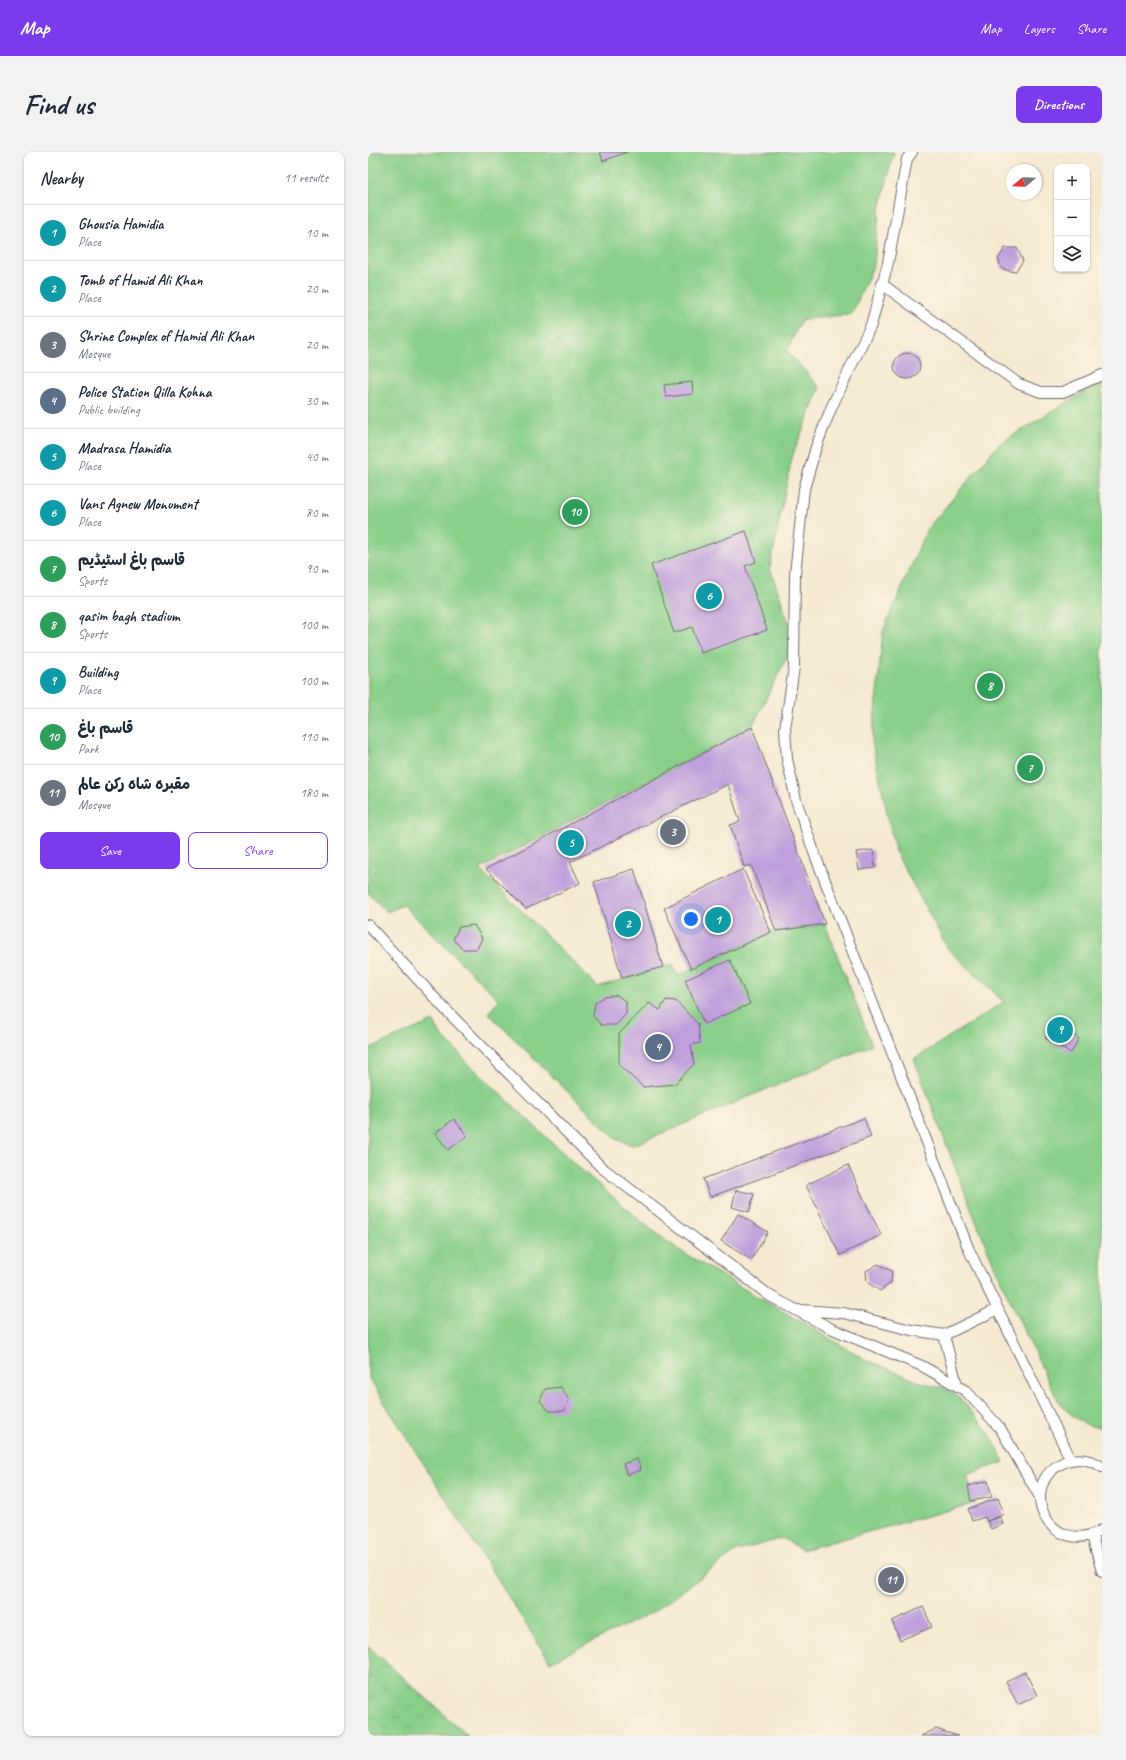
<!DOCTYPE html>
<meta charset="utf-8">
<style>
:root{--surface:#fff;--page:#f2f2f3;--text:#1f2937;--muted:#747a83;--line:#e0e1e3;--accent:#7c3aed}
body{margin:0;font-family:Caveat,"Playpen Sans Arabic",sans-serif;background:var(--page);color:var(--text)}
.controls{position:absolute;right:12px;top:12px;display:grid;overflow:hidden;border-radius:8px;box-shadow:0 1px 3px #0004}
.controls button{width:36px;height:36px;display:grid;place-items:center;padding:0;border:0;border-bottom:1px solid var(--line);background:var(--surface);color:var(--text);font:20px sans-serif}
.compass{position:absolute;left:638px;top:12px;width:36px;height:36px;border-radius:50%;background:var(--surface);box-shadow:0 1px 3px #0004;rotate:251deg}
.you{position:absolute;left:323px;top:767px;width:14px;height:14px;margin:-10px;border:3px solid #fff;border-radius:50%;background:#1a73e8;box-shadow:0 0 0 6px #1a73e833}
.badge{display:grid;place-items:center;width:26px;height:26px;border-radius:50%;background:var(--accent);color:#fff;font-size:13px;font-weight:700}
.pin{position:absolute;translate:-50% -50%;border:2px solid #fff;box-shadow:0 1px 4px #0006}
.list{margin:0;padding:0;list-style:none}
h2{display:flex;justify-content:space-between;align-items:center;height:52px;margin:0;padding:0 16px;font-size:17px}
h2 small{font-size:13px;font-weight:400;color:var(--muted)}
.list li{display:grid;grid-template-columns:26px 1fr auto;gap:12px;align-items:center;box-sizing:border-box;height:56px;padding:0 16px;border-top:1px solid var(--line)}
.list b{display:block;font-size:15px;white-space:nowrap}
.list p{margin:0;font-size:13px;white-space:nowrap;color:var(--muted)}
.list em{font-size:13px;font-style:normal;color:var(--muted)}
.actions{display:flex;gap:8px;padding:12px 16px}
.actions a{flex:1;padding:9px 0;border:1px solid var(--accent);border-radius:8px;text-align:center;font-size:14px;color:var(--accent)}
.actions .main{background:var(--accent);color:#fff}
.icon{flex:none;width:22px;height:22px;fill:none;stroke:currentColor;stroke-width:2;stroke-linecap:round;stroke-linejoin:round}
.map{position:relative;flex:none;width:734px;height:1584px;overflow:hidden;border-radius:8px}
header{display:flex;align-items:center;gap:24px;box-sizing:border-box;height:56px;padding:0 20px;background:var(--accent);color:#fff}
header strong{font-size:19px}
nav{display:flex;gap:22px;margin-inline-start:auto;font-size:14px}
.intro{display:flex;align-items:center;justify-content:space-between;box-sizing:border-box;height:96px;padding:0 24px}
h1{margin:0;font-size:28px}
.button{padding:10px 18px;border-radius:8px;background:var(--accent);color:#fff;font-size:14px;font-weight:700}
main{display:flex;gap:24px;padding:0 24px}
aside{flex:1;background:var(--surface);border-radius:8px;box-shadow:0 1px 3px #0004}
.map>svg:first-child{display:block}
.grass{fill:url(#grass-tufts);stroke:#567862}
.park{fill:#89cf89;stroke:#567862}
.building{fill:#bfa0db}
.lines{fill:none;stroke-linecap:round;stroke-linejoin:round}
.lane-casing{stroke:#6c6870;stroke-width:12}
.lane{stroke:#fff;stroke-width:10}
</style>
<header>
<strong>Map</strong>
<nav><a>Map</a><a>Layers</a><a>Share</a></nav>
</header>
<div class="intro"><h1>Find us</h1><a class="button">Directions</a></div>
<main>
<aside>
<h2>Nearby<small>11 results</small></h2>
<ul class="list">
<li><span class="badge" style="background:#0f9aa8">1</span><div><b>Ghousia Hamidia</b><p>Place</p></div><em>10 m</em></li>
<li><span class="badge" style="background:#0f9aa8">2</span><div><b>Tomb of Hamid Ali Khan</b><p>Place</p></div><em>20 m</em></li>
<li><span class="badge" style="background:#6b7280">3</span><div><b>Shrine Complex of Hamid Ali Khan</b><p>Mosque</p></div><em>20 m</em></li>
<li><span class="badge" style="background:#5c6f8a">4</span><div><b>Police Station Qilla Kohna</b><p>Public building</p></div><em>30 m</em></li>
<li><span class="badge" style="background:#0f9aa8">5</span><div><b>Madrasa Hamidia</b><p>Place</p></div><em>40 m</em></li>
<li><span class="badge" style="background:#0f9aa8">6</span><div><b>Vans Agnew Monument</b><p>Place</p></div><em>80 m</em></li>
<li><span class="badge" style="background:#2e9e5b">7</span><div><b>قاسم باغ اسٹیڈیم</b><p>Sports</p></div><em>90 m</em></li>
<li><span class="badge" style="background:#2e9e5b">8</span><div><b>qasim bagh stadium</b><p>Sports</p></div><em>100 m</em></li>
<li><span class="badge" style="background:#0f9aa8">9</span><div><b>Building</b><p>Place</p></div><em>100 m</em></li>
<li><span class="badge" style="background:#2e9e5b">10</span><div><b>قاسم باغ</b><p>Park</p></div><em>110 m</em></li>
<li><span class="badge" style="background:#6b7280">11</span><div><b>مقبرہ شاہ رکن عالم</b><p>Mosque</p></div><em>180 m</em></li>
</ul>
<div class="actions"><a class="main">Save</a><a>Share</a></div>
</aside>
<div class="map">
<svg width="734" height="1584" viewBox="0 0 734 1584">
<defs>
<pattern id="grass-tufts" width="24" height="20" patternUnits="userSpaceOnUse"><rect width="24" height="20" fill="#89cf89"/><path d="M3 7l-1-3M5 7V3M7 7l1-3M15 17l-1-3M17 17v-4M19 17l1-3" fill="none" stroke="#76b177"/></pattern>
</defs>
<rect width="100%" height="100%" fill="#fcf5e5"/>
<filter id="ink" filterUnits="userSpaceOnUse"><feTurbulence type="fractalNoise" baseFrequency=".025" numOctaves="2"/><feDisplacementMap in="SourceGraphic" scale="8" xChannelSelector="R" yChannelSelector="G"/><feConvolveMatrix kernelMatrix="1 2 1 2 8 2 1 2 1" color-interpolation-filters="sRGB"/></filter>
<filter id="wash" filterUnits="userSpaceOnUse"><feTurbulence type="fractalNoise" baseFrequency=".012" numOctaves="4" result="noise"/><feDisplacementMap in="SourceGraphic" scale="16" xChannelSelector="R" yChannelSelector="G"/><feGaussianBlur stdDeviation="0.9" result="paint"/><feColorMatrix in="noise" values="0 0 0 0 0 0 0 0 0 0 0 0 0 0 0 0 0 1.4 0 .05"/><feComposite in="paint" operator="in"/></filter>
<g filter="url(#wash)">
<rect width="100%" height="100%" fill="#f5ead1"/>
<path class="grass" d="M0 1494 100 1584H0Z"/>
<path class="park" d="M0 0H526L511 61 506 112 484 162 433 168 419 199 452 236 424 305 402 416 427 489 384 575 112 717 230 835 304 812 310 823 403 780 457 772 504 893 266 993 261 992 248 987 120 861 131 848 35 753 19 760 0 741Z
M734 231V1275C720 1277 705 1265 695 1255 687 1247 673 1213 667 1201 619 1107 584 1006 546 907L636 850 580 797 527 699 504 590 515 479 559 377 631 292 725 234Z
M65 869 73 883 102 913 209 1014 279 1074 311 1098 369 1133 497 1207 549 1229 578 1237 593 1247 622 1282 636 1310 599 1323 607 1351 434 1398 415 1386 369 1399 285 1460 182 1510 0 1225V897Z"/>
<g id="blocks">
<path class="building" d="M232 0H259L235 9Z
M637 96H649L655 109 647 120 634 117 630 107Z
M526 214a13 13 0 1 1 26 0a13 13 0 1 1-26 0Z
M324 230 325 242 298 245 296 233Z
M378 379 388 410 377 414 399 478 333 501 324 475 306 481 283 413Z
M384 575 457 772 408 779 383 713 376 715 362 673 372 670 360 632 202 710 212 731 158 757 118 717Z
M505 698 507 716 491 718 488 700Z
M266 717 295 815 254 826 226 730Z
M375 717 403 780 323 817 296 756Z
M106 773 114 786 109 797H94L85 787 91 775Z
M362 808 382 852 336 872 317 828Z
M249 843 258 850V862L248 873H233L225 864 227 851 236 845Z
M298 848 308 849 330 872 332 891 323 893 326 912 307 932 275 935 251 913V882L281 851 292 858Z
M690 869 711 887 703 901 677 886Z
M496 966 503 985 342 1045 335 1027Z
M86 967 99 984 80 998 67 981Z
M480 1013 513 1083 472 1103 438 1033Z
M368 1038 386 1042 381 1060 364 1055Z
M370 1062 400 1080 383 1108 353 1089Z
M510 1112 524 1119 523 1131 512 1139 499 1130 498 1119Z
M193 1235 201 1248 196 1259H181L172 1249 177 1237Z
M269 1307 273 1318 259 1323 255 1312Z
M620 1329 624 1345 603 1349 600 1334Z
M630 1346 636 1362 619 1369 617 1365 604 1369 600 1357Z
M632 1365 635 1372 623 1377 619 1369Z
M555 1455 564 1475 532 1488 524 1469Z
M657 1520 669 1543 650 1553 638 1529Z
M568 1577 590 1584H553Z"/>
</g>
</g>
<g filter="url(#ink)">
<use href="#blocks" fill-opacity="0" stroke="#6c6870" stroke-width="1"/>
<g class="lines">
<g class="lane-casing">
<path id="lane" d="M544 0 539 7 520 111 503 173 464 254 448 295 436 337 427 422 426 515 417 577 419 607 428 648 447 703 601 1098 703 1308
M514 132 651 232 673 240H695L734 223
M0 773 75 855 233 1015 402 1144 462 1176 554 1214 598 1239 632 1276 672 1345
M433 1158 476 1161 543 1178 576 1183 630 1157
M576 1183 589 1233
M734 1315C724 1308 711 1305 699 1309 645 1330 680 1408 734 1378
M724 1384 734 1419"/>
</g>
<use href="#lane" class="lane"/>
</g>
</g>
</svg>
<div class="controls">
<button>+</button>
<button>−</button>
<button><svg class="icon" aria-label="layers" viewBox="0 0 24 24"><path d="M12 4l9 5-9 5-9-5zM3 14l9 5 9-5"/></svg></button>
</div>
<svg class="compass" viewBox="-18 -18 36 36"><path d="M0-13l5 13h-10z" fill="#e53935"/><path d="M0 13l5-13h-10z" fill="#747a83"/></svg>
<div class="you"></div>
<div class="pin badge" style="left:350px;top:768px;background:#0f9aa8">1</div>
<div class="pin badge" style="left:260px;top:772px;background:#0f9aa8">2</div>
<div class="pin badge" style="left:305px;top:680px;background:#6b7280">3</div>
<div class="pin badge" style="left:290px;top:895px;background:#5c6f8a">4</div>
<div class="pin badge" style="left:203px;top:691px;background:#0f9aa8">5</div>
<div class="pin badge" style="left:341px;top:444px;background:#0f9aa8">6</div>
<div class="pin badge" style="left:662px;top:616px;background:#2e9e5b">7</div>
<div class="pin badge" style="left:622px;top:534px;background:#2e9e5b">8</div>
<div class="pin badge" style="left:692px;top:878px;background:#0f9aa8">9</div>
<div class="pin badge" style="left:207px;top:360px;background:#2e9e5b">10</div>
<div class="pin badge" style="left:523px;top:1428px;background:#6b7280">11</div>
</div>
</main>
